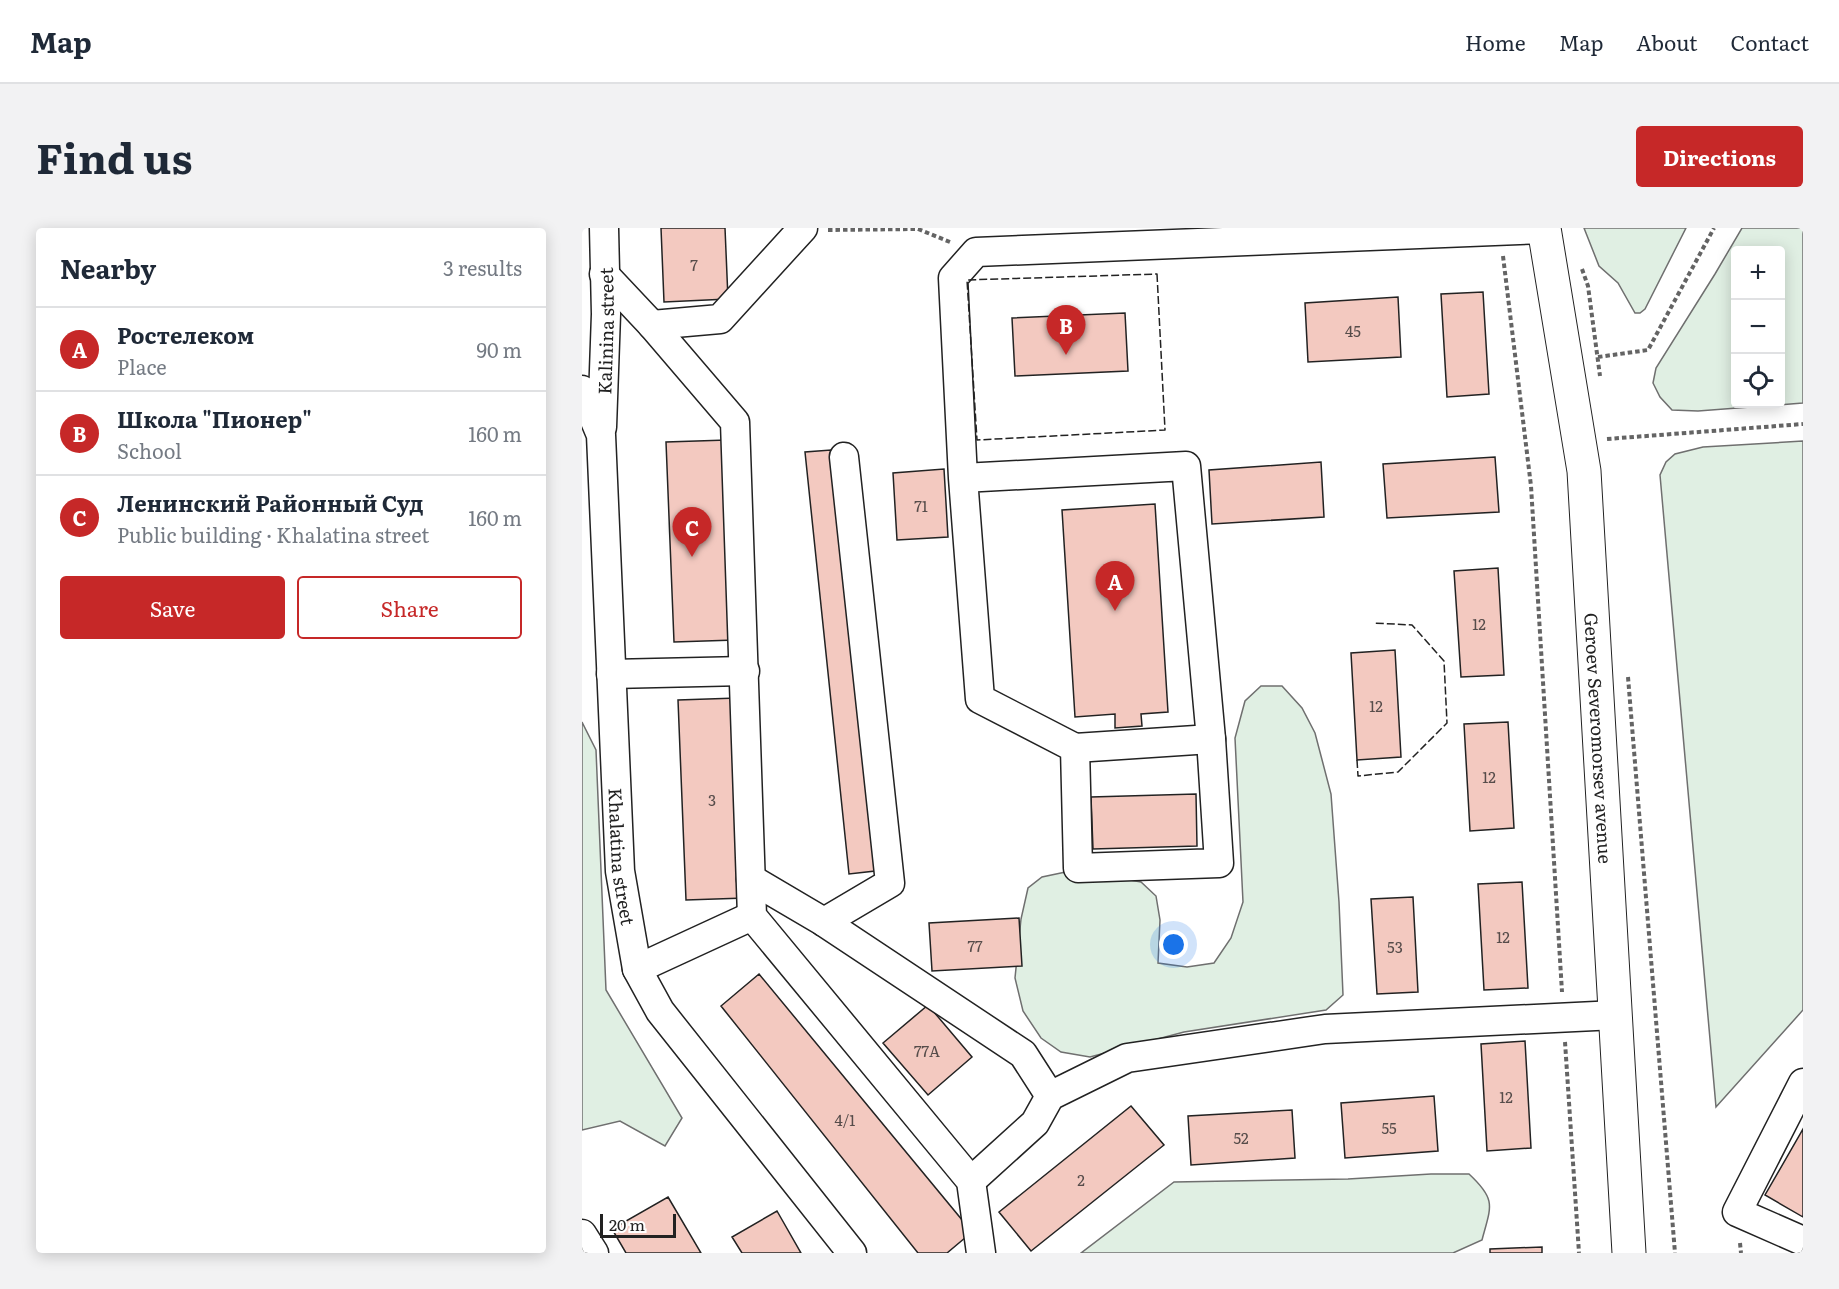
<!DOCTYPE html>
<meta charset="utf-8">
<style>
:root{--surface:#fff;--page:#f2f2f3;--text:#1f2937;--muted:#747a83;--line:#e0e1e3;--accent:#c62828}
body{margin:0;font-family:Literata,serif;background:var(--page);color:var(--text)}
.controls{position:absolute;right:18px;top:18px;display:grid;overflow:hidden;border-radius:6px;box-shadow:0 3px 15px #0003}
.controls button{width:54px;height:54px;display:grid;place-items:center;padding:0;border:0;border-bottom:2px solid var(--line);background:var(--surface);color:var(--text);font:30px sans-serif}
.scale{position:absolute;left:18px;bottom:15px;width:76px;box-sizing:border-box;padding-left:6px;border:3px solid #222;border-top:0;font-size:16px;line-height:21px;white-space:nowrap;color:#222;-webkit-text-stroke:4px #fff;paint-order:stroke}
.you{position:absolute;left:592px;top:717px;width:21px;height:21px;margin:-15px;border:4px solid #fff;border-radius:50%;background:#1a73e8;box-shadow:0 0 0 9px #1a73e833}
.badge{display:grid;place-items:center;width:39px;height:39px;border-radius:50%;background:var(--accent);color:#fff;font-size:20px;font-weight:700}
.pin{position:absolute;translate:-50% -50px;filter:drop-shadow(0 2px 3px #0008)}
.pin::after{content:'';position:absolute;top:32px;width:21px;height:18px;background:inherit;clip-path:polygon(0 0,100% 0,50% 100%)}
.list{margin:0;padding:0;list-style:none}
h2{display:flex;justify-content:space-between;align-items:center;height:78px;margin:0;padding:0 24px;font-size:26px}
h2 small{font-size:20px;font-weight:400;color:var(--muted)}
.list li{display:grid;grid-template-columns:39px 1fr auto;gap:18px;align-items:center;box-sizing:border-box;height:84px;padding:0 24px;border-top:2px solid var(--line)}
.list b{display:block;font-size:22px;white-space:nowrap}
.list p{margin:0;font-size:20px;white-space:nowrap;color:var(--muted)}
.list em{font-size:20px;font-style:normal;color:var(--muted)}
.actions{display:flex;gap:12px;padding:18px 24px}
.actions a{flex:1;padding:14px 0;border:2px solid var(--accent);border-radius:6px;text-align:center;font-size:21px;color:var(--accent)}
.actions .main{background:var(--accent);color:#fff}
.icon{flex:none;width:33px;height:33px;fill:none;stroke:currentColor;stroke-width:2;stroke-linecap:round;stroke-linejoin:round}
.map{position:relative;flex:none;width:1221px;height:1025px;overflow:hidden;border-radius:6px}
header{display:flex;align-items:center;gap:36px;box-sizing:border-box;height:84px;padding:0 30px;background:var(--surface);border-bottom:2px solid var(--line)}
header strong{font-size:28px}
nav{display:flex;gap:33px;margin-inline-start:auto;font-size:21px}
.intro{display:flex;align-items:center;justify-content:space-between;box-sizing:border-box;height:144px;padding:0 36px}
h1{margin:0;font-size:42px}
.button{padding:15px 27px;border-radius:6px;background:var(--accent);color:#fff;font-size:21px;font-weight:700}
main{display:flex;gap:36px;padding:0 36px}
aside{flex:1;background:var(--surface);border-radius:6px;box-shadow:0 3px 15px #0003}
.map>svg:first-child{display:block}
.green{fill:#e0efe3;stroke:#6f6f6f;stroke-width:1.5;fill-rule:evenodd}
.building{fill:#f3c9c0;stroke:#222;stroke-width:1.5}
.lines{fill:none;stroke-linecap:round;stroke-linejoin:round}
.minor-casing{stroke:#222;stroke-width:31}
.major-casing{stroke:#222;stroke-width:35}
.path{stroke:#646464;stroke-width:4;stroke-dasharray:4.5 3;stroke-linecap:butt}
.minor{stroke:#fff;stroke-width:28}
.major{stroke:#fff;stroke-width:33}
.fence{stroke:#222;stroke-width:1.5;stroke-dasharray:8 3;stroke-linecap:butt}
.labels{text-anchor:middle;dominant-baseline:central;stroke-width:4.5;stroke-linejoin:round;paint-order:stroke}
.number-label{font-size:15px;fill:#564c4a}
.street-label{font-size:18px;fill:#222;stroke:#fff}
</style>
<header>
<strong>Map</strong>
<nav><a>Home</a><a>Map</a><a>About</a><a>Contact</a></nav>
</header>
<div class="intro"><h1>Find us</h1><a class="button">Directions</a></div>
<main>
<aside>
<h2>Nearby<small>3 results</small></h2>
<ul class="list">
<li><span class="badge">A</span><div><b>Ростелеком</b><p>Place</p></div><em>90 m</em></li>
<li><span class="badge">B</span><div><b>Школа &quot;Пионер&quot;</b><p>School</p></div><em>160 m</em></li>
<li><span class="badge">C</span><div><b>Ленинский Районный Суд</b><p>Public building · Khalatina street</p></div><em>160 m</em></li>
</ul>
<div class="actions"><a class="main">Save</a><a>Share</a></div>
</aside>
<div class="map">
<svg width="1221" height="1025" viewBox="0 0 1221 1025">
<rect width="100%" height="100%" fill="#fff"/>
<path class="green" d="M1002 0H1104L1063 81 1058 85H1053L1036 55 1017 38Z
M1160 0H1221V175L1116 183 1090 182 1078 169 1071 155 1074 140 1133 46ZM1154 22H1198V176H1154Z
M1221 213V782L1134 879 1078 247 1084 234 1093 226 1121 219Z
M679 458H700L720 480 733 505 749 566 757 674 761 767 744 782 602 804 508 829 479 824 459 810 441 783 433 750 439 691 446 660 460 649 493 642 559 654 574 668 578 692 576 735 605 739 632 735 649 710 661 674 653 510 663 473Z
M0 494 14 522 24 762 100 890 83 918 38 893 0 902Z
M849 946H887C915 972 909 978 900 1012L871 1025H499L592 954 766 951Z"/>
<path class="building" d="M79 0H143L146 71 82 74Z
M901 64 907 166 865 169 859 66Z
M816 69 819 129 726 134 723 75Z
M543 85 546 143 433 148 430 90Z
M145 212 153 412 92 414 84 214Z
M249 222 293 643 267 646 223 224Z
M913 229 917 284 805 290 801 236Z
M739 234 742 289 630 296 627 242Z
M362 241 366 309 315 312 311 245Z
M573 276 586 484 559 486 560 498 533 500V486L493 489 480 282Z
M916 340 922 447 879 449 872 343Z
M813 422 819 529 775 532 769 425Z
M155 470 163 670 104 672 96 472Z
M926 494 932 600 888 603 882 496Z
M614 566 615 618 511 621 509 569Z
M940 654 946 760 902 762 896 656Z
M831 669 836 764 795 766 789 671Z
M437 690 440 738 350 743 347 695Z
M177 746 390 1004 365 1025H336L139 778Z
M346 777 390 829 346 867 301 815Z
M943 813 949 920 905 923 899 816Z
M852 868 856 923 763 930 759 875Z
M549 878 582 917 449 1023 417 984Z
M710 882 713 930 609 937 606 888Z
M1221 901V989L1183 967Z
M86 969 119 1025H44L30 1001Z
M195 983 219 1025H160L150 1009Z
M960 1019V1025H908V1021Z"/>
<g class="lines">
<g class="minor-casing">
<g id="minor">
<path d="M22 46 70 97 153 194 170 688 389 953 399 1025"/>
<path d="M70 97 138 91 221 0"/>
<path id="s1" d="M0 162 19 207 38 643 55 741 78 783 270 1025"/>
<path id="s2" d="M20 199 24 86 22 0"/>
<path d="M381 250 604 238 629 511 637 635 496 640 493 520 398 471 381 250 371 50 394 24 962 1"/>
<path d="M29 446 163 443"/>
<path d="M493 520 629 511"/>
<path d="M169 651 242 694 441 826 468 868"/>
<path d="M242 694 308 655 262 229"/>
<path d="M55 741 170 688"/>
<path d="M1221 855 1155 984 1221 1013"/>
<path d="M389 953 453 895 468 868 545 830 743 801 1034 787"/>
<path d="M0 1006 12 1025"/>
</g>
</g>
<g class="major-casing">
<g id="major">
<path id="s3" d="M962 0 1002 243 1047 1025"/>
</g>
</g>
<path class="path" d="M246 2 336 1 368 14
M921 28 949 258 980 764
M1000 41 1006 58 1018 148
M1016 129 1066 122 1132 0
M1025 211 1221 196
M1046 449 1093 1025
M983 814 997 1025
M1158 1015 1159 1025"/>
<use href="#minor" class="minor"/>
<use href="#major" class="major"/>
<path class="fence" d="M575 46 583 202 395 212 385 52Z
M775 532 776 548 816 544 865 495 862 433 830 397 791 395"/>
</g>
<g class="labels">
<g class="number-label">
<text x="112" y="36">7</text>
<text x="771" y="102">45</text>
<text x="339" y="277">71</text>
<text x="897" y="395">12</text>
<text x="794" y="477">12</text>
<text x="907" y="548">12</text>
<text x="130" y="571">3</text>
<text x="921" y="708">12</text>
<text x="393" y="717">77</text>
<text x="813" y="718">53</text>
<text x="345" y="822">77А</text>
<text x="924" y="868">12</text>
<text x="263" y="891">4/1</text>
<text x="807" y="899">55</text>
<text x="659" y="909">52</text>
<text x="499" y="951">2</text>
</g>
<g class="street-label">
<text stroke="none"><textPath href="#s2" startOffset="96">Kalinina street</textPath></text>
<text stroke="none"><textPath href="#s3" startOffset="514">Geroev Severomorsev avenue</textPath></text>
<text stroke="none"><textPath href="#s1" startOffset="471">Khalatina street</textPath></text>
</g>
</g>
</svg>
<div class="controls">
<button>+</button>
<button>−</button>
<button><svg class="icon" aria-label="locate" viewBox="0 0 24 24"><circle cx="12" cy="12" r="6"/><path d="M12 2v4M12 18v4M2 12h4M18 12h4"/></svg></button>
</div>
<div class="scale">20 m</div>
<div class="you"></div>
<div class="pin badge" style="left:533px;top:383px">A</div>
<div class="pin badge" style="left:484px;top:127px">B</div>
<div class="pin badge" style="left:110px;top:329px">C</div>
</div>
</main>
